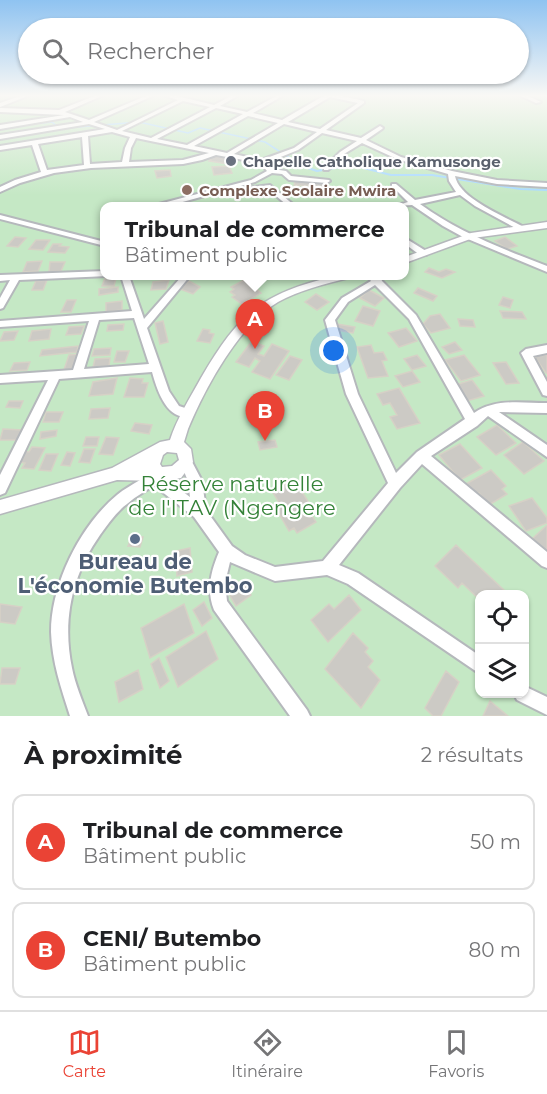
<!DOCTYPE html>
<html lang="fr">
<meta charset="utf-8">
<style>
:root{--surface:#fff;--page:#f6f6f6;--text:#202124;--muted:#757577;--line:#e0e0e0;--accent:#ea4335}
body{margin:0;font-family:Montserrat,sans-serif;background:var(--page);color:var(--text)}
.controls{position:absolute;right:18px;bottom:18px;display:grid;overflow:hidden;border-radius:12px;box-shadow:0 2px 4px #0004}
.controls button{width:54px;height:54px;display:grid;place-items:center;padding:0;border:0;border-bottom:2px solid var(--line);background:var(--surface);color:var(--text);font:30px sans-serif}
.you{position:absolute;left:334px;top:351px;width:21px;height:21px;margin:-15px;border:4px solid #fff;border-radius:50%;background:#1a73e8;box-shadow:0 0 0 9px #1a73e833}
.badge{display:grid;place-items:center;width:39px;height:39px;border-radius:50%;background:var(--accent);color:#fff;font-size:20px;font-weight:700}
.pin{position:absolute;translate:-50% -50px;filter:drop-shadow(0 2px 3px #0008)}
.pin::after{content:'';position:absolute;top:32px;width:21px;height:18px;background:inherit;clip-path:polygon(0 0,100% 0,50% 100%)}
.popup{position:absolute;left:100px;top:202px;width:309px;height:78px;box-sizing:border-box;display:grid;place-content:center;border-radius:12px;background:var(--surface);filter:drop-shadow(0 2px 4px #0005);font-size:20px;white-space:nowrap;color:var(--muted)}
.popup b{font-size:22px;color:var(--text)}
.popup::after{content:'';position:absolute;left:50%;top:100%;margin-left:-12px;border:12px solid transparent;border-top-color:var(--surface)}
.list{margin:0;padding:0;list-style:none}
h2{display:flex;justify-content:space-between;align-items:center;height:78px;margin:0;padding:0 24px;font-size:26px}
h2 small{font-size:20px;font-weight:400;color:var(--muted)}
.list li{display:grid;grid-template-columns:39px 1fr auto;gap:18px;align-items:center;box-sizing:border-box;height:96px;margin:0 12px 12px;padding:0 12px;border:2px solid var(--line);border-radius:12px}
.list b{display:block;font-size:22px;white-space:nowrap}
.list p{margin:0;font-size:20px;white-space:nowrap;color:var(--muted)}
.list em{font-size:20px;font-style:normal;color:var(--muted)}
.icon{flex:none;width:33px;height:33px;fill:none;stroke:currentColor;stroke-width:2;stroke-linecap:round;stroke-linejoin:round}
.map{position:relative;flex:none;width:547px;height:716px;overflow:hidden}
.search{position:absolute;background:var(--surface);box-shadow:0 2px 4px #0004;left:18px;right:18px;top:18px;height:66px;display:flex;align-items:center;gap:15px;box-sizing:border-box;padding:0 21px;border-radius:33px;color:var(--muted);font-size:22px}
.sheet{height:294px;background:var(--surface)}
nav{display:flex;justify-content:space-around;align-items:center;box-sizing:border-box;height:84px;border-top:2px solid var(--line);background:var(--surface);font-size:16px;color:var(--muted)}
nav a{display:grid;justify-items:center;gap:3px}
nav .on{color:var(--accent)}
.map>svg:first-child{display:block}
.green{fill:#c5e8c5;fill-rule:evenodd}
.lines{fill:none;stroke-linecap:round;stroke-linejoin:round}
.stream-far1{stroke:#aadaff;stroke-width:1.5}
.stream{stroke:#aadaff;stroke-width:2}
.building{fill:#cccac5;stroke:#d6d1c6;stroke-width:1.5}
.minor-casing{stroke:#b5b8bc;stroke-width:4}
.tertiary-casing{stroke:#b5b8bc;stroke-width:3}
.minor{fill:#fff;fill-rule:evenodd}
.tertiary{fill:#fff;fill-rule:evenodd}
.worship-dot{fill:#6b7280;stroke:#fff;stroke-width:2}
.education-dot{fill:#8d6e63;stroke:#fff;stroke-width:2}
.service-dot{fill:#5c6f8a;stroke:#fff;stroke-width:2}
.labels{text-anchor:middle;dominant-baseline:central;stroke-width:4.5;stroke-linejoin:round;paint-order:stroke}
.far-worship-label{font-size:15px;font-weight:bold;fill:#5b616d;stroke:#fff;text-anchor:start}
.far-education-label{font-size:15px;font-weight:bold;fill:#785e54;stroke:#fff;text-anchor:start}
.near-park-label{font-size:21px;fill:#348238;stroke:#fff}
.near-service-label{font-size:21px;font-weight:bold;fill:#4e5e75;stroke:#fff}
</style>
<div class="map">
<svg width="547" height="716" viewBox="0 0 547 716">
<rect width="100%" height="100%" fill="#f1efe8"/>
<path class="green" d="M0 95H547V716H0ZM105 206H405V276H105ZM480 594H524V694H480Z"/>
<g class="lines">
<path class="stream-far1" d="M20 125 52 122 59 128
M66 128 139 122 188 133 200 128 265 142 302 166
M345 166H357"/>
<path class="stream" d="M299 165 317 171 352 165 391 175H432L520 189 547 190"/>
</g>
<path class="building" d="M213 156 238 159 234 165 209 161Z
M229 166 232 173 214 175 212 167Z
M170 170 171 176 157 178 155 171Z
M296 179 324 182 323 187 294 185Z
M15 237 26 238 18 247 7 246Z
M505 237 517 246 507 249 495 241Z
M36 240H50L43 250 29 249Z
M53 244H61L59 246 69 247 65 253 48 252Z
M42 261 38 271 23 272 27 262Z
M50 262H65L61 271 49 272Z
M429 268 439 272 446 269 455 272 442 278 425 272Z
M105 278H116L114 286H102Z
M246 279 261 293 242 304 232 297 235 295 230 292 234 289 231 287Z
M47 280 43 290H32L36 281Z
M169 280 166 289 151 290 153 282Z
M189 281 200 287 193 294 180 289Z
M118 287V292L99 295V289Z
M418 288 437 296 433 301 414 293Z
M369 290 384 298 375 306 360 298Z
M316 294 329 302 317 310 305 302Z
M503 297 513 300 510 308 499 305Z
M67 300H76L71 312H61Z
M122 301V310L106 312V303Z
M363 306 380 311 373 326 355 321Z
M500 311 522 312 526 319 503 318Z
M440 314 450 328 431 333 423 324 430 316Z
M458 319 473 320 475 327 460 326Z
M163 321 168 342 160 344 155 323Z
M124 324 123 330 107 331 108 325Z
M337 324 355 327 353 333 336 330Z
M84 326 81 334 66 335 69 327Z
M406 328 417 341 399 347 388 333Z
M51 329 49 339 29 341 32 331Z
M203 329 210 330 209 333 214 334 210 343 197 341Z
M18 331 14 340 0 341 4 332Z
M252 341 264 346 258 354 264 356 272 344 289 351 270 379 252 372 260 361 255 358 249 367 236 362Z
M455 342 462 350 449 354 442 347Z
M371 345 374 353 383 352 387 360 382 361 388 376 368 378 357 347Z
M78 346 77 352 40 356 42 350Z
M111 348 110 355 92 356 94 349Z
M117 351H129L125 362H114Z
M79 354 74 369 64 370 69 355Z
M417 355 426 366 412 370 404 359Z
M464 355 480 375 461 381 445 360Z
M547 355V373H546L534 356Z
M290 356 302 360 289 380 276 375Z
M110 358 109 366 93 367 95 359Z
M30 362 27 370 10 371 14 363Z
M506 362 519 383 506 384 493 363Z
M412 371 420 382 403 387 395 376Z
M117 378 113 394 89 396 93 382Z
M130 378 143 379 142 383H148L144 397H124Z
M472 380 484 396 467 401 455 385Z
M399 388 420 423 397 429 390 417 397 415 390 403 383 405 377 394Z
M9 401H23L20 408 6 407Z
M110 408 108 418 89 419 91 409Z
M46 412H63L59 422H43Z
M135 423 152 425 149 434 131 431Z
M497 425 516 443 496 455 477 437Z
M3 429 22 430 17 440H0Z
M57 430 56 436 40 439 41 432Z
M86 437H99L97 446H83Z
M106 437 119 438 113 455 99 454Z
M275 440 277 447 260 450 258 442Z
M523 442 544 461 524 474 504 455Z
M460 444 482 468 460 480 439 455Z
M32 447 45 448 34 469 22 468 25 463 17 462 23 451 29 452Z
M84 449H95L90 463 79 462Z
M67 452 75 453 70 466 61 465Z
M46 454H58L51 471 39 470Z
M491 470 506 486 502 489 507 494 489 505 479 493 473 496 464 485Z
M294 479 309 503 305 505 316 522 297 533 294 528 289 531 275 507 280 504 272 491Z
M532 498 547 518V523L526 531 509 506Z
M546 526H547V553L532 539Z
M132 536 143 537 140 547 128 546Z
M456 545 505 591 502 594H480V600L462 583 458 588 435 566Z
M190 548 192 572 177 576 176 551Z
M245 585 251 595 236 606 230 596Z
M349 595 361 610 328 642 311 620 329 604 334 609Z
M204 602 212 618 202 626 193 610Z
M0 604 22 607 15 624 0 622Z
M184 604 194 633 150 658 141 628Z
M206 631 218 659 178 687 166 657Z
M353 633 368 648 365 652 373 661 368 667 380 680 361 708 325 669Z
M159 658 169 681 160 688 151 664Z
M2 668H20L15 684H0Z
M138 670 143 689 119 702 115 682Z
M446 671 459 682 441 716H433L425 708Z
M490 701 508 716H483Z"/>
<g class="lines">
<g class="minor-casing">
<path id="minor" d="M23 95H30L0 107V103Z
M97 95H104L65 112 89 120 148 95H155L94 122 117 130 178 100 163 95H173L214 105 233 95H239L220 106 247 112 278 95H284L253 113 282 120 325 95H338L364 101V103L326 130 361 138 380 126 383 128 382 129 366 140 401 157 452 171 497 180 547 183V187L497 184 455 176C459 198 503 216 522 226V230H519L475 206 460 195 420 204C458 232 503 249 547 266V272L463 237 443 226 412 205 395 206 408 202 392 186V184H396L415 200 456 192 449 181 448 174 397 159 362 143 344 154 328 170H324V168L340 152 357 141 322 133 298 150 266 163 273 169 286 171 291 176 329 180 330 181 327 183 289 180 282 174 272 173 255 182 168 206H159V204L251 180 267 171 260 163 216 155 202 160 183 164 91 168 54 173 20 183 0 192V187L15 180 41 172 32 145 0 150V146L105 129 89 124 0 139V135L83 122 70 117 0 129V125L64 115 0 112V108L59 110ZM330 97 358 103 320 129 288 122ZM183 101 210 107 151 138 122 131ZM216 108 243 114 187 145 157 139ZM248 116 278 123 227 153 194 146ZM284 124 317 132 294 148 261 160 234 154ZM112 132 130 137 125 148 122 162 90 164 88 136ZM82 137 84 165 47 170 38 144ZM136 138 209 153 183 160 129 162 131 148Z
M519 95H526L541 102 536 103Z
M270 185 295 206H288L268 189 238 193 234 191 238 189Z
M0 215 105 242V246L0 219Z
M405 238 426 251V255H420L405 244Z
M105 271V276H108L19 280 3 308 0 309V298L10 280 0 281V275Z
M121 276H129L144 319 182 276H190L147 328 169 391 179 406 191 410 193 413 191 416C167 422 157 390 152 372L59 379 5 493 0 495V475L48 380 0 383V375L73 370 89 321 0 327V321L132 311ZM134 318 149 364 84 369 99 320Z
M367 276H376L381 278 382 281 416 315 474 413C496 398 521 403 547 403V413L499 412 547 445V457L488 416 477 426 431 456 547 552V568L542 566 422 464 400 488 339 565 358 573 480 656V674L348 584 327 575 275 581 230 562 225 583 227 601 307 710 310 716H290L214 610C206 590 211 571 219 552L194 517 161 491 158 483C147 490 136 496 127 504 116 512 108 524 100 535 72 575 62 620 72 668 75 684 82 700 88 716H70C61 688 52 662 51 632 51 584 80 526 117 495 124 489 132 485 140 480 146 476 152 471 159 468L166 471 171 483 190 497 188 481 180 462 182 458 186 456 190 458 202 481 206 510 232 546 245 555 275 567 323 561 388 483 346 394 325 320 342 298 371 281ZM375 285 409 319 465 419 417 452 396 473 358 394 335 320 348 302Z
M547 345V353L533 356 547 382V396L543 395 521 353 526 349Z
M524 686 547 697V715L517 700 514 694H524Z"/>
</g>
<g class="tertiary-casing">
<path id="tertiary" d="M547 222V228L473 238 405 263V257L471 233Z
M335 276H350L349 278C325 284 300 290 278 302 239 325 205 388 188 429L184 442 191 449 193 462 181 478 159 481 117 480 0 514V500L112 468 160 442 170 440C177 418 190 398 201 378 239 313 261 294 335 276ZM167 452 177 453 179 460 172 466 162 467 160 464 163 455Z"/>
</g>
<use href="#minor" class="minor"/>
<use href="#tertiary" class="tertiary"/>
</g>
<linearGradient id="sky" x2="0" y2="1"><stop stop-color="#8fc3f1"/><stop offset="0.49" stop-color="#f9f8f5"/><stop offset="1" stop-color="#f9f8f5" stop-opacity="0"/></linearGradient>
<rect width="547" height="195" fill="url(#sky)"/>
<circle class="worship-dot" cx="231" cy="161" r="6"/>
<circle class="education-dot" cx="187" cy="190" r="6"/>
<circle class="service-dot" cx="135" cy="539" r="6"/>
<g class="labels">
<g class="far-worship-label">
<text x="243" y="161">Chapelle Catholique Kamusonge</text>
</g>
<g class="far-education-label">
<text x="199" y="190">Complexe Scolaire Mwira</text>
</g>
<g class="near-park-label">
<text x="232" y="483">Réserve naturelle<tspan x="232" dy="24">de l'ITAV (Ngengere</tspan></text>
</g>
<g class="near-service-label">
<text x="135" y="561">Bureau de<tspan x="135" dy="24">L'économie Butembo</tspan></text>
</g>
</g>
</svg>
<div class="controls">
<button><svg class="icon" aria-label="locate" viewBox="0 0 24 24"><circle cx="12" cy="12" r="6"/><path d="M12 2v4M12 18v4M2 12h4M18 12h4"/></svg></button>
<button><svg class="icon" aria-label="layers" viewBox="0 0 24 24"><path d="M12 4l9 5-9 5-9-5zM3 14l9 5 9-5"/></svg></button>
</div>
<div class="you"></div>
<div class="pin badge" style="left:255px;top:349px">A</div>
<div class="popup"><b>Tribunal de commerce</b>Bâtiment public</div>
<div class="pin badge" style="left:265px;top:441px">B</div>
<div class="search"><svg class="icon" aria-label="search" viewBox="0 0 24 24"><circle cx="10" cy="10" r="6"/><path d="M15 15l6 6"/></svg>Rechercher</div>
</div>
<section class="sheet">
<h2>À proximité<small>2 résultats</small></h2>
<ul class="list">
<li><span class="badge">A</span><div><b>Tribunal de commerce</b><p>Bâtiment public</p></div><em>50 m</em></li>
<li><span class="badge">B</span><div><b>CENI/ Butembo</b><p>Bâtiment public</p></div><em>80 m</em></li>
</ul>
</section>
<nav>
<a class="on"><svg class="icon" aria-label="map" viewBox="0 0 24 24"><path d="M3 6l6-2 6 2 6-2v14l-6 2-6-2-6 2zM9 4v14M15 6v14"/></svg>Carte</a>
<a><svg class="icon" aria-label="directions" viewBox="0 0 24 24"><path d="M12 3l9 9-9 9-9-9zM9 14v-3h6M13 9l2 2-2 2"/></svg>Itinéraire</a>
<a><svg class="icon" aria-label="saved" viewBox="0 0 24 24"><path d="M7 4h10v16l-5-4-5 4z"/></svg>Favoris</a>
</nav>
